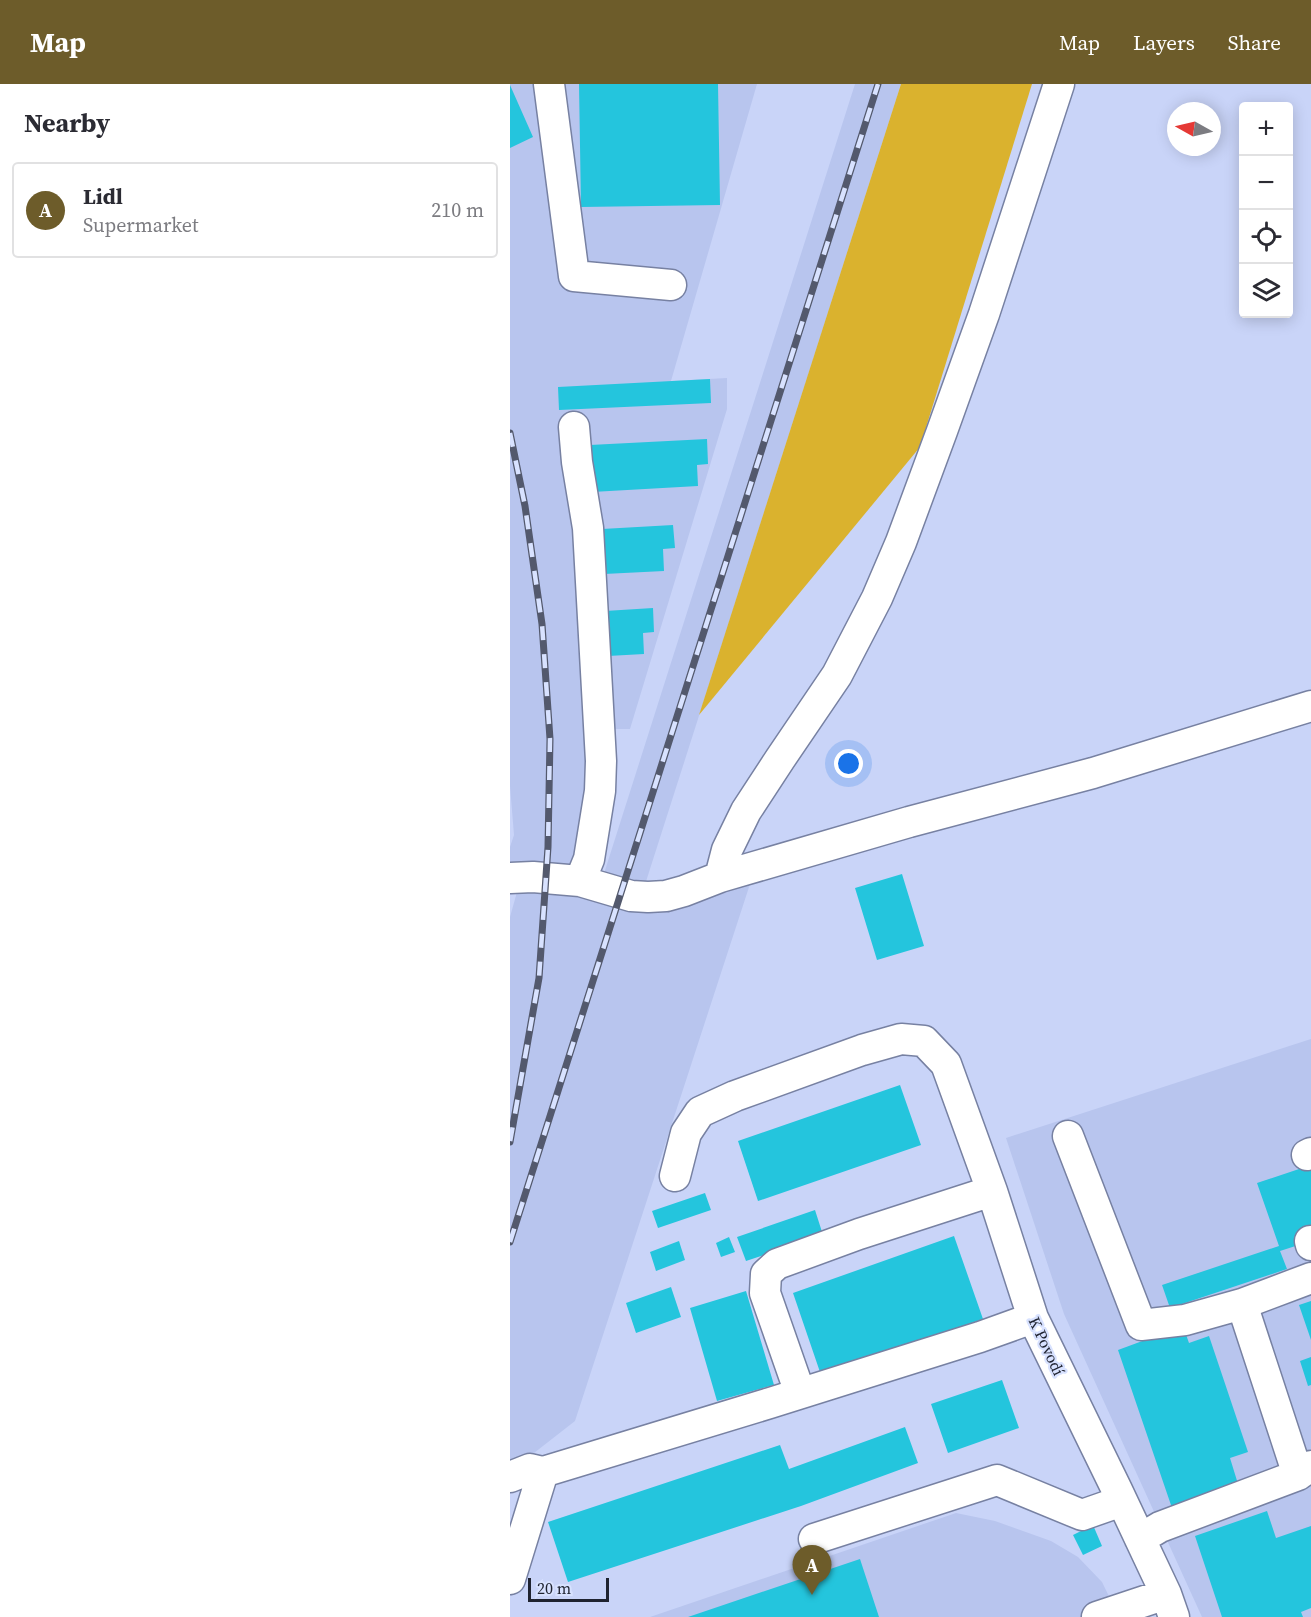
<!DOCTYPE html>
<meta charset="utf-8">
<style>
:root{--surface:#fff;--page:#f2f2f3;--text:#2b2b33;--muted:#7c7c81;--line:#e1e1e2;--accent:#6d5c2a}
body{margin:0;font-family:"Source Serif 4",serif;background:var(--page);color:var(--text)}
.controls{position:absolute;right:18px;top:18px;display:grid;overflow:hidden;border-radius:6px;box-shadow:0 3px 15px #0003}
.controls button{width:54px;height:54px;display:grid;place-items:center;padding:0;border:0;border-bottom:2px solid var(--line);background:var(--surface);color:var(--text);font:30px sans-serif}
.compass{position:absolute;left:657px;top:18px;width:54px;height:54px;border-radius:50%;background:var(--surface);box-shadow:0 3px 15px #0003;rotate:278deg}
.scale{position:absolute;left:18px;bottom:15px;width:81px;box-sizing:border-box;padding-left:6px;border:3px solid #1f2330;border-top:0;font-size:16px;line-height:21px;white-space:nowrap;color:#1f2330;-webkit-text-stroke:4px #d8e2ff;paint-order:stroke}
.you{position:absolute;left:339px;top:680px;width:21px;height:21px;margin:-15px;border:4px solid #fff;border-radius:50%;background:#1a73e8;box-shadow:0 0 0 9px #1a73e833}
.badge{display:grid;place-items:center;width:39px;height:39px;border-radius:50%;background:var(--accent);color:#fff;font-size:20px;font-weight:700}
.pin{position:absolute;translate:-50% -50px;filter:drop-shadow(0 2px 3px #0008)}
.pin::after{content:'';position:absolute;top:32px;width:21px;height:18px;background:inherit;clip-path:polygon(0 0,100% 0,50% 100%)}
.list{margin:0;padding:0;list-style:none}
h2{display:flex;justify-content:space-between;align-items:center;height:78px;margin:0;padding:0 24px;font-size:26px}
h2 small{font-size:20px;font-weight:400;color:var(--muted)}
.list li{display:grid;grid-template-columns:39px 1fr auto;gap:18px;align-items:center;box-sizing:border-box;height:96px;margin:0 12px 12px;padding:0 12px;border:2px solid var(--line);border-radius:6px}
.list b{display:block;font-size:22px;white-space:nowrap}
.list p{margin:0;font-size:20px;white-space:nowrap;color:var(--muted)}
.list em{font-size:20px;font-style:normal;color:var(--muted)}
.icon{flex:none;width:33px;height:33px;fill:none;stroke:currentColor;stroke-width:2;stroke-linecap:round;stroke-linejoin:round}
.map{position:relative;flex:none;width:801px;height:1533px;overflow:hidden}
header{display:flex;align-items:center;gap:36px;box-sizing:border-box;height:84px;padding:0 30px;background:var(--accent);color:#fff}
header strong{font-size:28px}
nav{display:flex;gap:33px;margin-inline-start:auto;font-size:21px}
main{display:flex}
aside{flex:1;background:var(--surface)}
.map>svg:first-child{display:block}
.built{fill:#b8c5ee}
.green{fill:#dab22e}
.building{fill:#24c5dd}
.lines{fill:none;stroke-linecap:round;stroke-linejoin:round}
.minor-casing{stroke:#7781a2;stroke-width:33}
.minor{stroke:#fff;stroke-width:30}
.rail-casing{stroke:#53596d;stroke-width:7}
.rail{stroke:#d8e2ff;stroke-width:4.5;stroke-dasharray:14;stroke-linecap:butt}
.labels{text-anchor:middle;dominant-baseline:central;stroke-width:4.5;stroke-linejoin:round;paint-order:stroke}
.street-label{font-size:16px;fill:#1f2330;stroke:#d8e2ff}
</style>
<header>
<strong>Map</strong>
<nav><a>Map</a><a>Layers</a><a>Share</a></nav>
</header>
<main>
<aside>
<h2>Nearby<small></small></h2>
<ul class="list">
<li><span class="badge">A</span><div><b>Lidl</b><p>Supermarket</p></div><em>210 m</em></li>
</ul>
</aside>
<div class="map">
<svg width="801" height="1533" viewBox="0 0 801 1533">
<rect width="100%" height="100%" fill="#c9d4f8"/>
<path class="built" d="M0 0H247L161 297 217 294V325L120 645H89L71 780 91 799 345 0H391L132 810 240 800 65 1337 24 1369 0 1380V833L7 808 0 801V763L4 751 0 702Z
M801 955V1533H692L554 1230 496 1054Z
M446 1429 485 1437 541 1457 568 1473 592 1498 609 1533H140Z"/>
<path class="green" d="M391 0H522L410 363 189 631Z"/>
<path class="building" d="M69 0H208L210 121 71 123Z
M0 1 23 53 0 64Z
M200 295 201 319 49 326 48 303Z
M197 355 198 380 187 381 188 402 82 408 80 361Z
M163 441 165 464 153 465 154 487 94 490 92 445Z
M143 524 144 548 133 549 134 570 98 572 95 527Z
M392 790 414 862 367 876 345 804Z
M390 1001 411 1061 248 1117 228 1057Z
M801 1081V1157L770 1167 777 1185 660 1224 652 1201 769 1162 747 1099Z
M195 1109 201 1126 148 1144 142 1127Z
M305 1126 313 1151 236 1177 227 1153Z
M444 1152 473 1235 311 1291 283 1209Z
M219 1153 225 1168 211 1173 206 1159Z
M169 1157 175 1176 146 1187 140 1168Z
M161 1203 171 1233 126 1249 116 1219Z
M236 1207 264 1301 207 1317 180 1224Z
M801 1217V1256L789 1221Z
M673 1242 679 1259 699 1252 738 1368 720 1374 728 1400 662 1424 608 1266Z
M801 1273V1301L798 1302 790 1277Z
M492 1296 509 1344 438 1369 421 1320Z
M395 1343 408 1379 291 1422 58 1498 38 1438 270 1361 279 1385Z
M757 1427 766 1454 801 1442V1524L791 1528 793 1533H712L685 1452Z
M583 1441 592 1462 573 1471 563 1451Z
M350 1475 369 1533H178Z"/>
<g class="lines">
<g class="minor-casing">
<path id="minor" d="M39 0 64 192 161 201
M64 343 67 378 78 444 91 677 90 707 79 775 70 797
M210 793 217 766 236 727 270 675 327 591 367 514 391 458 432 347 474 230 549 0
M0 794 23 793 70 797 121 812 138 813 156 812 174 807 210 793 399 738 583 689 801 622
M558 1052 631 1241 675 1236 732 1220
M797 1071 801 1069
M165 1092 176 1049 190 1028 225 1012 352 966 391 955 414 957 436 980 482 1107 523 1234 607 1406 656 1510 664 1533
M800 1157 801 1161
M290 1309 255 1209 256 1190 267 1180 349 1150 482 1107
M788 1391 732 1220 801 1194
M0 1393 20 1385 33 1388 260 1319 470 1253 523 1234
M304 1455 487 1396 572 1431 612 1417
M630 1455 650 1443 788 1391 801 1382
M0 1495 33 1388
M587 1533 656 1510"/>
</g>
<use href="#minor" class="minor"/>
<g class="rail-casing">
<path id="rail" d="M0 349 15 422 32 540 40 655 38 763 29 894 0 1058
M0 1158 368 0"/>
</g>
<use href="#rail" class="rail"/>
</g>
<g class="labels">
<g class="street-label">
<text transform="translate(537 1262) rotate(65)">K Povodí</text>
</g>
</g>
</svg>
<div class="controls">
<button>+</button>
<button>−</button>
<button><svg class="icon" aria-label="locate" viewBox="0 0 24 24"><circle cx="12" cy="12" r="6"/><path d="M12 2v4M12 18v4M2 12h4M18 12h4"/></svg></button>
<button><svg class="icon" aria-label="layers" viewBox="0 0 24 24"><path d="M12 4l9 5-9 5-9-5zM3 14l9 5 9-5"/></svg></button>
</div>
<svg class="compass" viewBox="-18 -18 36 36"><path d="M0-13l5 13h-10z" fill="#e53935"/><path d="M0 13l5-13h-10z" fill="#7c7c81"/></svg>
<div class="scale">20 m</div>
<div class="you"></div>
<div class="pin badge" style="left:302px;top:1511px">A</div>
</div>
</main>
